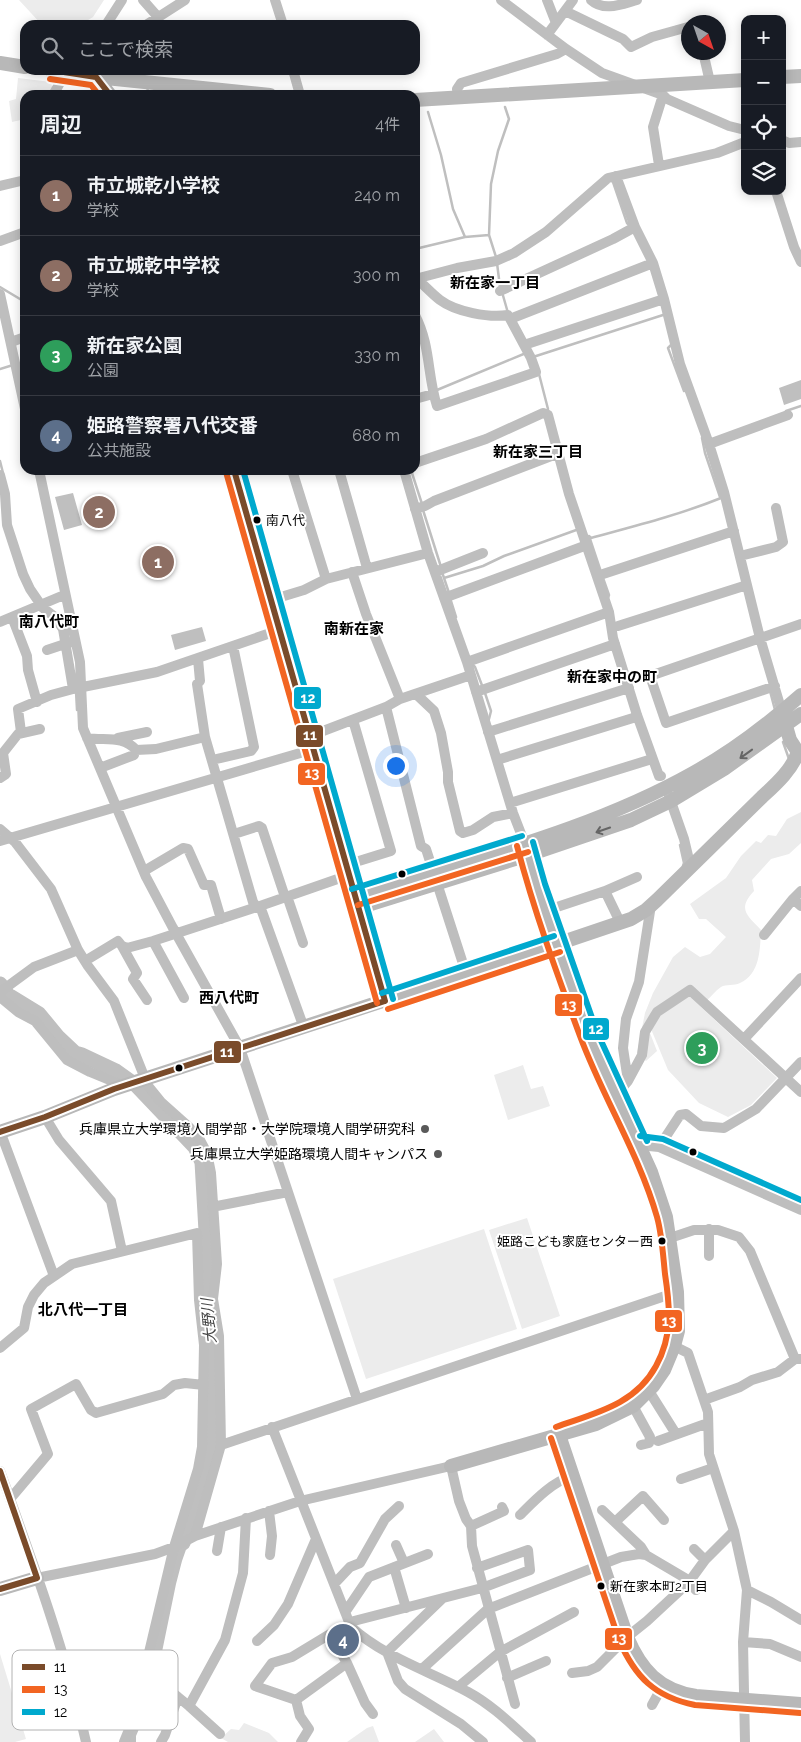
<!DOCTYPE html>
<html lang="ja">
<meta charset="utf-8">
<style>
:root{--surface:#171b24;--page:#242831;--text:#f1f3f6;--muted:#9ea1a6;--line:#363941;--accent:#d93025}
body{margin:0;font-family:Raleway,"Noto Sans JP",sans-serif;background:var(--page);color:var(--text)}
.controls{position:absolute;right:15px;top:15px;display:grid;overflow:hidden;border-radius:10px;box-shadow:0 2px 12px #0003}
.controls button{width:45px;height:45px;display:grid;place-items:center;padding:0;border:0;border-bottom:1px solid var(--line);background:var(--surface);color:var(--text);font:25px sans-serif}
.compass{position:absolute;left:681px;top:15px;width:45px;height:45px;border-radius:50%;background:var(--surface);box-shadow:0 2px 12px #0003;rotate:140deg}
.you{position:absolute;left:395px;top:765px;width:18px;height:18px;margin:-12px;border:4px solid #fff;border-radius:50%;background:#1a73e8;box-shadow:0 0 0 8px #1a73e833}
.badge{display:grid;place-items:center;width:32px;height:32px;border-radius:50%;background:var(--accent);color:#fff;font-size:16px;font-weight:700}
.pin{position:absolute;translate:-50% -50%;border:2px solid #fff;box-shadow:0 1px 5px #0006}
.list{margin:0;padding:0;list-style:none}
h2{display:flex;justify-content:space-between;align-items:center;height:65px;margin:0;padding:0 20px;font-size:21px}
h2 small{font-size:16px;font-weight:400;color:var(--muted)}
.list li{display:grid;grid-template-columns:32px 1fr auto;gap:15px;align-items:center;box-sizing:border-box;height:80px;padding:0 20px;border-top:1px solid var(--line)}
.list b{display:block;font-size:19px;white-space:nowrap}
.list p{margin:0;font-size:16px;white-space:nowrap;color:var(--muted)}
.list em{font-size:16px;font-style:normal;color:var(--muted)}
.icon{flex:none;width:28px;height:28px;fill:none;stroke:currentColor;stroke-width:2;stroke-linecap:round;stroke-linejoin:round}
.map{position:relative;flex:none;width:801px;height:1742px;overflow:hidden}
.search{position:absolute;background:var(--surface);box-shadow:0 2px 12px #0003;left:20px;top:20px;width:400px;height:55px;display:flex;align-items:center;gap:12px;box-sizing:border-box;padding:0 18px;border-radius:15px;color:var(--muted);font-size:19px}
.panel{position:absolute;background:var(--surface);box-shadow:0 2px 12px #0003;left:20px;top:90px;width:400px;height:385px;border-radius:15px}
.map>svg:first-child{display:block}
.green{fill:#ececec}
.water{fill:#bfbfbf}
.lines{fill:none;stroke-linecap:round;stroke-linejoin:round}
.stream{stroke:#bfbfbf;stroke-width:2.5}
.river{stroke:#bfbfbf;stroke-width:15}
.street{stroke:#bebebe;stroke-width:10}
.secondary{stroke:#b8b8b8;stroke-width:14}
.bus-1-casing{stroke:#fff;stroke-width:10}
.bus-2-casing{stroke:#fff;stroke-width:10}
.bus-3-casing{stroke:#fff;stroke-width:10}
.bus-1{stroke:#7a4b2a;stroke-width:6}
.bus-2{stroke:#f26522;stroke-width:6}
.bus-3{stroke:#00a9ce;stroke-width:6}
.oneway{stroke:#656565}
.bus-dot{fill:#000;stroke:#fff;stroke-width:2}
.poi-dot{fill:#595959;stroke:#fff;stroke-width:2}
.labels{text-anchor:middle;dominant-baseline:central;stroke-width:4;stroke-linejoin:round;paint-order:stroke}
.bus-label{font-size:13px;fill:#000;stroke:#fff;text-anchor:start}
.poi-label{font-size:14px;fill:#000;stroke:#fff;text-anchor:end}
.neighbourhood-label{font-size:15px;font-weight:bold;fill:#000;stroke:#fff}
.water-label{font-size:15px;font-style:italic;fill:#444;stroke:#fff}
.key{fill:#fff;stroke:#b2b2b2;stroke-width:1}
.key-label{font-size:14px;fill:#000}
.line-badge{stroke:#fff;stroke-width:2}
.badge-label{font-size:14px;text-anchor:middle;font-weight:bold;fill:#fff}
</style>
<div class="map">
<svg width="801" height="1742" viewBox="0 0 801 1742">
<rect width="100%" height="100%" fill="#fff"/>
<path class="green" d="M19 0H104L93 17 80 25H42Z
M18 78 51 82 53 91 51 95H25V119L12 122 9 101 16 99Z
M801 812V843L789 854 771 859 752 880 754 891C737 909 747 915 761 930 760 950 760 974 740 983 734 986 726 984 721 987 715 991 711 997 706 1001L688 995 777 1078 751 1105 728 1117 699 1103 668 1070 651 1029 650 1033 657 1051 646 1061 637 1053 645 1013 653 993 673 957 685 947 700 957 710 954 726 937 706 919H699L690 904 726 878 741 856 756 841 761 843 768 835 776 836 787 819Z
M523 1065 531 1089 543 1086 550 1106 508 1120 494 1075Z
M527 1218 560 1316 522 1329 489 1230Z
M484 1229 517 1329 366 1379 333 1279Z
M0 1654 26 1739 15 1742H0Z
M244 1723 269 1733 278 1742H228L221 1738 231 1729 239 1730Z
M373 1726 379 1742H347L367 1728Z
M434 1729 444 1742H415Z"/>
<path class="water" d="M801 380V399L784 405 779 388Z
M73 493 82 525 64 530 55 497Z
M202 627 206 641 175 650 171 635Z
M185 1523 195 1524 182 1561 176 1584 156 1681H154L151 1690 152 1696H148L147 1699 142 1722 136 1736V1742H127Z"/>
<g class="lines">
<path class="stream" d="M141 70 143 77
M147 87 149 95
M428 112 441 155 453 209 465 237
M611 180 613 182 627 223 631 227
M415 249 465 237 489 235
M496 257 489 235 491 184 498 151 509 119 505 107
M497 263 500 287
M0 287 25 302
M502 292 508 313
M671 345 668 348 684 391
M533 357 663 315
M18 364 25 363
M0 369 13 365
M539 374 548 409
M437 390 526 353
M786 411 801 406
M702 438 705 453 720 497
M0 461 3 473
M411 470 422 504
M423 510 441 567
M589 536 601 572
M589 536 591 538C635 526 679 515 721 498
M442 572 449 593
M444 578 483 566 504 556 579 529
M603 578 609 595 608 598
M450 598 456 617
M472 664 475 667 483 688
M76 691 77 710
M770 691 775 710
M485 693 491 711 489 719
M783 742 789 759
M680 845 684 863 683 866"/>
<path class="river" d="M0 984 8 995 39 1014 58 1037 75 1053 82 1055 116 1071 137 1086 195 1147 202 1162 206 1231 207 1298 214 1372 208 1464 195 1510 183 1543"/>
<path class="street" d="M143 0 158 17
M275 0 283 25
M501 0 566 49 602 73 663 95 667 99 729 126 745 130
M547 0 556 23
M591 0C604 12 622 4 637 0
M565 11 623 39 631 47 652 37 688 27
M106 25 122 0
M146 25 185 0
M547 35 573 0
M703 52 710 82
M293 70 300 95
M53 95 61 81 64 72
M94 95 101 82
M458 98 457 89 461 83 557 54 566 49
M782 140 789 143 801 142
M659 165 653 127 663 95
M616 176 635 227 653 263 664 299 680 364 709 444 724 492 760 638 782 712
M0 186 25 180
M776 191 794 247 801 262
M0 241 25 232
M415 279 457 268 496 261 514 253 546 232 608 178 717 153 745 142
M500 291 613 239 635 227
M0 294 25 409
M415 315C431 346 427 375 437 406L536 372 531 358 508 315C489 318 456 312 440 300 432 294 425 286 417 279
M515 317 653 263
M11 342 25 337
M524 345 664 299
M415 399 433 394
M709 444 788 415
M415 463 486 439 543 413 548 415 569 494 609 612 613 638 637 715 659 776H661
M39 470 80 662 83 728 146 877 173 928 240 1048 357 1399
M292 470 326 579
M339 470 367 568
M404 470 428 553 467 662 513 813 525 844
M0 475 5 494 7 525 23 574 30 589 43 608 55 617 63 629 73 689
M415 509 425 506 434 501 559 453
M740 556 776 547 783 542 776 508
M352 572 366 614 400 699
M435 572 483 553
M597 576 734 531
M444 598 587 545
M271 600 304 590 326 579 428 553
M12 617 27 656 28 670 37 702
M0 622 64 595
M618 626 747 585
M47 650 71 642
M198 659 200 681 197 684 205 737 253 902 257 907
M467 662 609 612
M775 686 666 723 650 676 801 624
M476 692 615 644
M416 694 434 711 441 733 448 772V782L460 831 463 833 473 830 493 817 513 813
M386 707 421 846 426 849 466 973
M21 732 18 709 51 695 73 689 157 672 279 630
M488 732 629 688
M310 736 386 707 400 699 471 675
M87 738C105 741 123 735 136 750L156 749 205 737
M118 738 147 732
M212 760 251 751 254 747 233 646
M497 760 633 718 637 715
M100 768 134 755
M0 778 6 774 3 753 18 734 40 729
M669 796 684 839 689 860 692 867
M510 803 652 759
M0 829 15 842 51 889 78 950 88 966 114 1001 148 1086 161 1102 189 1127 200 1140 207 1153 211 1173 217 1264 213 1299 219 1336 221 1445 195 1536
M234 834 259 826 262 828 285 897
M0 841 314 749
M346 865 391 851 353 720
M144 871 183 848 188 849 204 885H211L221 919
M605 891 637 877
M801 891 793 899 801 906
M287 896 303 943
M260 906 304 1028
M545 911 605 891 620 922
M764 935 793 899
M153 941 184 998
M122 946 137 973 133 979 147 1000
M85 961 118 941 122 946 127 948 153 941 260 906 349 875
M0 992 34 967 78 950
M0 997 18 1012 35 1021 67 1060 90 1072 124 1086
M744 1039 801 978
M628 1081 642 1055 645 1032 657 1012 690 990 801 1092
M616 1095 628 1081 623 1048 626 1019 639 982 651 905
M45 1117 59 1140 111 1201 122 1251
M0 1131 54 1276
M639 1145 659 1147 801 1210
M659 1147 680 1115 686 1114 701 1126 724 1128 756 1109 801 1062
M212 1207 288 1192
M709 1229V1256
M670 1238 694 1230H718L739 1237 750 1251 795 1359
M674 1346 688 1353 708 1412 709 1454 734 1531 747 1590 743 1642 745 1742
M0 1348 24 1328 28 1307 34 1295 44 1283 72 1264 197 1233 199 1300 204 1345 202 1447 198 1469 174 1547 133 1720 124 1742
M649 1391 676 1434
M704 1400 740 1387 752 1380 778 1372 795 1359H801
M633 1406 650 1437 649 1443 641 1445
M272 1427 351 1627C384 1657 429 1671 468 1692 492 1705 511 1724 531 1742
M658 1441 708 1423
M221 1445 677 1292
M0 1471C32 1560 65 1650 86 1742
M681 1479 713 1468
M10 1499 48 1454 31 1409 76 1384 91 1410 96 1413 163 1394 174 1385 185 1383 204 1385
M602 1510 641 1547 646 1555
M269 1511 272 1536 270 1555
M520 1515C535 1500 552 1482 572 1476
M615 1522 643 1496 664 1520
M471 1526 504 1511 502 1507
M396 1545 404 1563
M694 1549 705 1560
M217 1551 221 1527
M394 1567 406 1608
M37 1578 155 1554 174 1547 195 1536 300 1501 451 1466 459 1501 466 1519 471 1526 472 1546 515 1704
M334 1584 350 1567 360 1563 385 1519 399 1506
M747 1590 771 1602 801 1620
M346 1611 369 1577 428 1554
M350 1622 482 1588 530 1570 528 1550 477 1568
M257 1641 274 1625 288 1604 316 1539
M743 1642 770 1644 801 1657
M387 1652 398 1681 405 1689 461 1724 483 1742
M387 1652 442 1599
M347 1663 365 1703 373 1714
M422 1669 488 1609 621 1557 639 1554 646 1555 685 1578 696 1590
M572 1673 588 1671 597 1667 627 1637 647 1621 689 1582 705 1560 734 1531
M507 1678 546 1661
M160 1682 178 1697
M458 1687 500 1652 574 1612
M296 1700 255 1686 272 1663 292 1657 330 1634
M652 1705 663 1685
M189 1706 220 1734
M161 1742 165 1735 178 1697 189 1706 225 1640 243 1573 246 1518
M301 1742 309 1729 300 1716 296 1700 347 1663 330 1634 351 1627"/>
<path class="secondary" d="M0 63 25 67
M51 70 96 77 270 95
M96 77 110 95
M782 77 801 76
M415 100 745 80
M234 470 385 1001
M355 897C467 860 590 831 693 773 732 752 768 724 801 695
M358 908 528 855 631 820 671 801 724 769 801 714
M0 1132 45 1117 114 1089 557 944 631 919 646 910 657 900 762 797C775 785 792 770 798 752L790 740 782 712
M559 1435 627 1637C641 1670 659 1690 696 1696L801 1704
M451 1466 596 1424 633 1406 653 1386 664 1370 674 1346 678 1331 677 1292 666 1217 651 1172 589 1035 537 887 525 844
M0 1589 37 1578"/>
<g class="bus-1-casing">
<path id="bus-1" d="M51 70 96 77 110 95
M234 470 385 1001
M0 1132 45 1117 114 1089 385 1001
M0 1471 37 1578
M0 1589 37 1578"/>
</g>
<g class="bus-2-casing">
<path id="bus-2" d="M50 79 91 85 99 95
M226 472 377 1003
M517 846C534 911 557 974 580 1036 603 1098 639 1154 657 1217 662 1235 663 1255 665 1274 670 1307 673 1335 656 1366 635 1405 595 1413 556 1427
M358 905 528 852
M388 1009 560 952
M551 1438 619 1640C635 1677 655 1697 695 1705L800 1713"/>
</g>
<g class="bus-3-casing">
<path id="bus-3" d="M243 470 393 999
M533 842 545 884 597 1032 647 1141
M352 889 522 836
M382 993 554 936
M640 1136 663 1139 801 1200"/>
</g>
<use href="#bus-1" class="bus-1"/>
<use href="#bus-2" class="bus-2"/>
<use href="#bus-3" class="bus-3"/>
</g>
<defs><path id="oneway-shaft" d="M-6 0H5M1.5-3L5.5 0L1.5 3" fill="none" stroke-width="1.6" stroke-linecap="round" stroke-linejoin="round" transform="scale(1.25)"/></defs>
<g class="oneway">
<use href="#oneway-shaft" transform="translate(746 754) rotate(144)"/>
<use href="#oneway-shaft" transform="translate(603 830) rotate(161)"/>
</g>
<g class="bus-dot">
<circle cx="257" cy="520" r="4.5"/>
<circle cx="402" cy="874" r="4.5"/>
<circle cx="179" cy="1068" r="4.5"/>
<circle cx="693" cy="1152" r="4.5"/>
<circle cx="662" cy="1241" r="4.5"/>
<circle cx="601" cy="1586" r="4.5"/>
</g>
<g class="poi-dot">
<circle cx="425" cy="1129" r="5"/>
<circle cx="438" cy="1154" r="5"/>
</g>
<g class="labels">
<g class="bus-label">
<text x="266" y="520">南八代</text>
<text x="653" y="1241" text-anchor="end">姫路こども家庭センター西</text>
<text x="610" y="1586">新在家本町2丁目</text>
</g>
<g class="poi-label">
<text x="415" y="1129">兵庫県立大学環境人間学部・大学院環境人間学研究科</text>
<text x="428" y="1154">兵庫県立大学姫路環境人間キャンパス</text>
</g>
<g class="neighbourhood-label">
<text x="495" y="283">新在家一丁目</text>
<text x="538" y="452">新在家三丁目</text>
<text x="49" y="622">南八代町</text>
<text x="354" y="629">南新在家</text>
<text x="612" y="677">新在家中の町</text>
<text x="229" y="998">西八代町</text>
<text x="83" y="1310">北八代一丁目</text>
</g>
<g class="water-label">
<text transform="translate(209 1321) rotate(-95)">大野川</text>
</g>
</g>
<rect x="12" y="1650" width="166" height="80" rx="8" class="key"/>
<rect x="22" y="1664" width="23" height="6" fill="#7a4b2a"/>
<rect x="22" y="1686" width="23" height="7" fill="#f26522"/>
<rect x="22" y="1709" width="23" height="6" fill="#00a9ce"/>
<g class="key-label">
<text x="54" y="1672">11</text>
<text x="54" y="1694">13</text>
<text x="54" y="1717">12</text>
</g>
<g class="line-badge">
<rect x="293" y="686" width="29" height="24" rx="5" fill="#00a9ce"/>
<rect x="295" y="724" width="29" height="24" rx="5" fill="#7a4b2a"/>
<rect x="297" y="762" width="29" height="24" rx="5" fill="#f26522"/>
<rect x="554" y="993" width="29" height="24" rx="5" fill="#f26522"/>
<rect x="582" y="1017" width="28" height="24" rx="5" fill="#00a9ce"/>
<rect x="213" y="1040" width="29" height="24" rx="5" fill="#7a4b2a"/>
<rect x="654" y="1309" width="29" height="24" rx="5" fill="#f26522"/>
<rect x="604" y="1627" width="29" height="24" rx="5" fill="#f26522"/>
</g>
<g class="badge-label">
<text x="308" y="703">12</text>
<text x="310" y="740">11</text>
<text x="312" y="778">13</text>
<text x="569" y="1010">13</text>
<text x="596" y="1034">12</text>
<text x="227" y="1057">11</text>
<text x="669" y="1326">13</text>
<text x="619" y="1643">13</text>
</g>
</svg>
<div class="controls">
<button>+</button>
<button>−</button>
<button><svg class="icon" aria-label="locate" viewBox="0 0 24 24"><circle cx="12" cy="12" r="6"/><path d="M12 2v4M12 18v4M2 12h4M18 12h4"/></svg></button>
<button><svg class="icon" aria-label="layers" viewBox="0 0 24 24"><path d="M12 4l9 5-9 5-9-5zM3 14l9 5 9-5"/></svg></button>
</div>
<svg class="compass" viewBox="-18 -18 36 36"><path d="M0-13l5 13h-10z" fill="#e53935"/><path d="M0 13l5-13h-10z" fill="#9ea1a6"/></svg>
<div class="you"></div>
<div class="pin badge" style="left:158px;top:562px;background:#8d6e63">1</div>
<div class="pin badge" style="left:99px;top:512px;background:#8d6e63">2</div>
<div class="pin badge" style="left:702px;top:1048px;background:#2e9e5b">3</div>
<div class="pin badge" style="left:343px;top:1640px;background:#5c6f8a">4</div>
<div class="search"><svg class="icon" aria-label="search" viewBox="0 0 24 24"><circle cx="10" cy="10" r="6"/><path d="M15 15l6 6"/></svg>ここで検索</div>
<section class="panel">
<h2>周辺<small>4件</small></h2>
<ul class="list">
<li><span class="badge" style="background:#8d6e63">1</span><div><b>市立城乾小学校</b><p>学校</p></div><em>240 m</em></li>
<li><span class="badge" style="background:#8d6e63">2</span><div><b>市立城乾中学校</b><p>学校</p></div><em>300 m</em></li>
<li><span class="badge" style="background:#2e9e5b">3</span><div><b>新在家公園</b><p>公園</p></div><em>330 m</em></li>
<li><span class="badge" style="background:#5c6f8a">4</span><div><b>姫路警察署八代交番</b><p>公共施設</p></div><em>680 m</em></li>
</ul>
</section>
</div>
